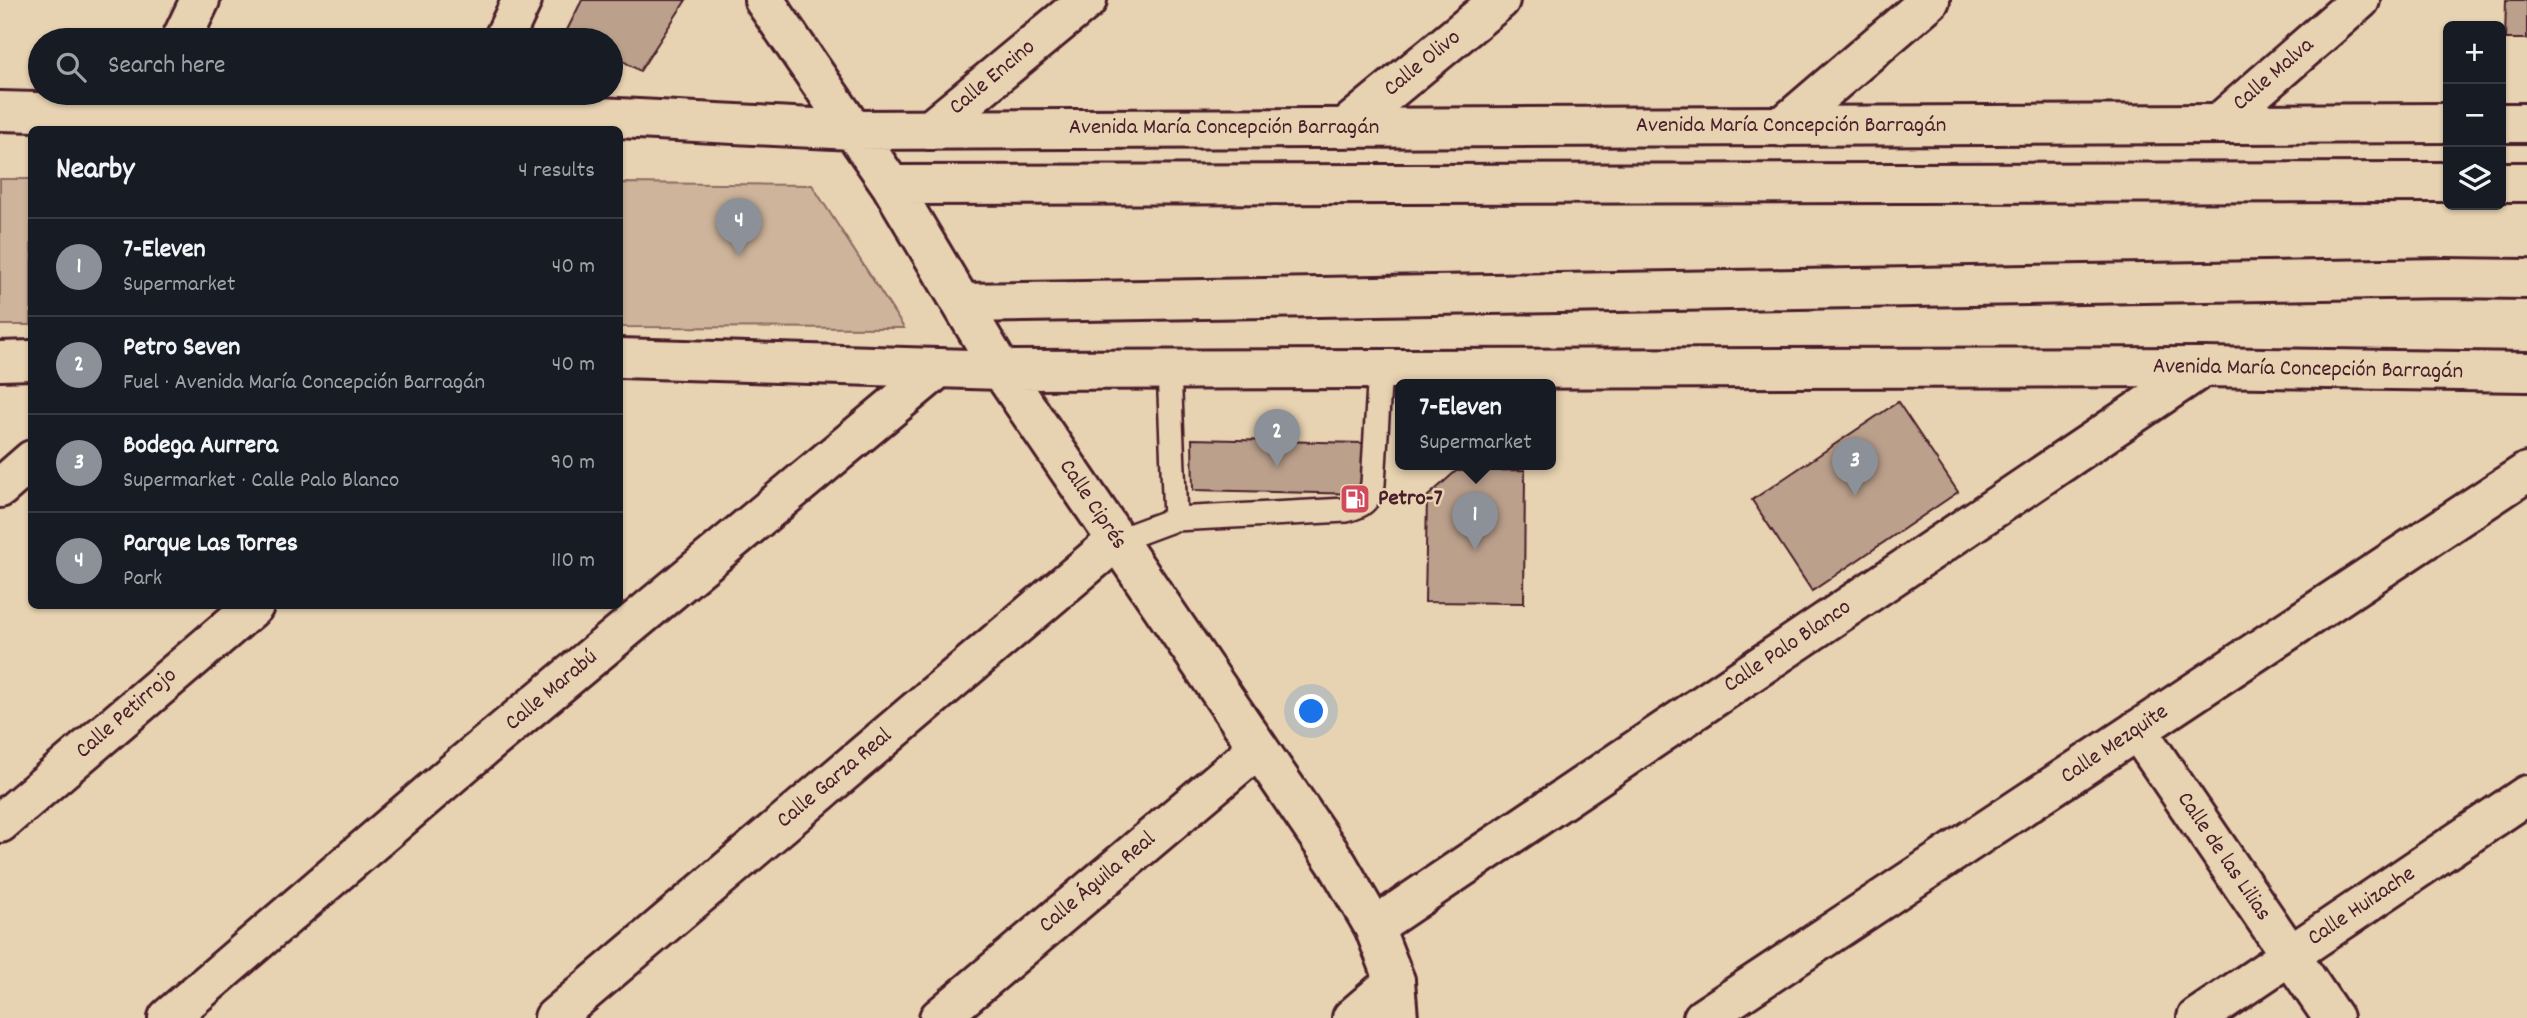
<!DOCTYPE html>
<meta charset="utf-8">
<style>
:root{--surface:#171b24;--page:#20242c;--text:#f1f3f6;--muted:#9ea1a6;--line:#363941;--accent:#8c9099}
body{margin:0;font-family:Dekko,sans-serif;background:var(--page);color:var(--text)}
.controls{position:absolute;right:21px;top:21px;display:grid;overflow:hidden;border-radius:10px;box-shadow:0 2px 5px #0004}
.controls button{width:63px;height:63px;display:grid;place-items:center;padding:0;border:0;border-bottom:2px solid var(--line);background:var(--surface);color:var(--text);font:35px sans-serif}
.you{position:absolute;left:1312px;top:712px;width:24px;height:24px;margin:-18px;border:5px solid #fff;border-radius:50%;background:#1a73e8;box-shadow:0 0 0 10px #1a73e833}
.badge{display:grid;place-items:center;width:46px;height:46px;border-radius:50%;background:var(--accent);color:#fff;font-size:23px;font-weight:700}
.pin{position:absolute;translate:-50% -58px;filter:drop-shadow(0 2px 4px #0008)}
.pin::after{content:'';position:absolute;top:37px;width:24px;height:21px;background:inherit;clip-path:polygon(0 0,100% 0,50% 100%)}
.popup{position:absolute;left:1395px;top:379px;width:161px;height:91px;box-sizing:border-box;display:grid;place-content:center;border-radius:10px;background:var(--surface);filter:drop-shadow(0 2px 5px #0005);font-size:23px;white-space:nowrap;color:var(--muted)}
.popup b{font-size:26px;color:var(--text)}
.popup::after{content:'';position:absolute;left:50%;top:100%;margin-left:-14px;border:14px solid transparent;border-top-color:var(--surface)}
.list{margin:0;padding:0;list-style:none}
h2{display:flex;justify-content:space-between;align-items:center;height:91px;margin:0;padding:0 28px;font-size:30px}
h2 small{font-size:23px;font-weight:400;color:var(--muted)}
.list li{display:grid;grid-template-columns:46px 1fr auto;gap:21px;align-items:center;box-sizing:border-box;height:98px;padding:0 28px;border-top:2px solid var(--line)}
.list b{display:block;font-size:26px;white-space:nowrap}
.list p{margin:0;font-size:23px;white-space:nowrap;color:var(--muted)}
.list em{font-size:23px;font-style:normal;color:var(--muted)}
.icon{flex:none;width:38px;height:38px;fill:none;stroke:currentColor;stroke-width:2;stroke-linecap:round;stroke-linejoin:round}
.map{position:relative;flex:none;width:2527px;height:1018px;overflow:hidden}
.search{position:absolute;background:var(--surface);box-shadow:0 2px 5px #0004;left:28px;top:28px;width:595px;height:77px;display:flex;align-items:center;gap:18px;box-sizing:border-box;padding:0 24px;border-radius:38px;color:var(--muted);font-size:26px}
.panel{position:absolute;background:var(--surface);box-shadow:0 2px 5px #0004;left:28px;top:126px;width:595px;height:483px;border-radius:10px}
.map>svg:first-child{display:block}
.green{fill:#ceb49b;stroke:#8c6a63;stroke-width:2}
.building{fill:#bba08c;stroke:#4a1f2b;stroke-width:2}
.lines{fill:none;stroke-linecap:round;stroke-linejoin:round}
.lane-casing{stroke:#4a1f2b;stroke-width:28}
.street-casing{stroke:#4a1f2b;stroke-width:44}
.secondary-casing{stroke:#4a1f2b;stroke-width:44}
.lane{stroke:#e7d2b1;stroke-width:23}
.street{stroke:#e7d2b1;stroke-width:38}
.secondary{stroke:#e7d2b1;stroke-width:38}
.labels{text-anchor:middle;dominant-baseline:central;stroke-width:5;stroke-linejoin:round;paint-order:stroke}
.street-label{font-size:23px;fill:#4a1f2b;stroke:#e7d2b1}
.poi-label{font-size:23px;font-weight:bold;fill:#4a1f2b;stroke:#e7d2b1;text-anchor:start}
</style>
<div class="map">
<svg width="2527" height="1018" viewBox="0 0 2527 1018">
<rect width="100%" height="100%" fill="#e7d2b1"/>
<filter id="ink" filterUnits="userSpaceOnUse"><feTurbulence type="fractalNoise" baseFrequency=".0143" numOctaves="2"/><feDisplacementMap in="SourceGraphic" scale="14" xChannelSelector="R" yChannelSelector="G"/><feConvolveMatrix kernelMatrix="1 2 1 2 8 2 1 2 1" color-interpolation-filters="sRGB"/></filter>
<g filter="url(#ink)">
<path class="green" d="M0 179H31V325H0Z
M620 183 812 185 904 328 620 327Z"/>
<path class="building" d="M582 0H686L640 71 611 54V40H586L567 30Z
M2506 0H2527V39H2505Z
M1898 402 1958 492 1812 591 1752 500Z
M1192 439 1363 443 1362 494 1193 490Z
M1525 470 1524 603 1425 602 1427 497 1456 471Z"/>
<g class="lines">
<g class="lane-casing">
<path id="lane" d="M1169 369 1175 519
M1116 541 1175 519 1346 510C1363 506 1369 501 1373 484L1380 369"/>
</g>
<g class="street-casing">
<path id="street" d="M764 0 853 130
M181 40 200 0
M503 40 522 0
M2219 123 2360 0
M1346 127 1500 0
M1782 127 1930 0
M930 130 1087 0
M0 488 32 460
M2137 730 2333 1018
M0 823 254 606
M1374 927 2203 367
M168 1018 467 761 939 368
M554 1018 1116 541
M939 1018 1258 748
M1352 1018 1395 981
M1703 1018 2527 472
M2197 1018 2527 795"/>
</g>
<g class="secondary-casing">
<path id="secondary" d="M0 111 145 115H468L599 117 853 130 2448 123
M2501 123H2527
M853 130 891 185 1001 370 1338 865 1374 927 1395 981 1398 1018
M2501 182H2527
M891 185 2448 182
M962 303 2445 278 2527 279
M620 358 1001 370 2203 367 2527 372
M0 361 32 360"/>
</g>
<use href="#lane" class="lane"/>
<use href="#street" class="street"/>
<use href="#secondary" class="secondary"/>
</g>
</g>
<defs>
<g id="fuel-square" transform="scale(1.575)"><rect x="-9" y="-9" width="18" height="18" rx="4" fill="#d1495b" stroke="#e7d2b1"/><path d="M-5.5-6h7V0h2V4h1.3V-2.5L3-4.5l.8-.8L6-3V5H2.5V1h-1V6h-7ZM-4.2-4.7v3.2H.2V-4.7Z" fill="#fff"/></g>
</defs>
<g fill-rule="evenodd">
<use href="#fuel-square" x="1355" y="499"/>
</g>
<g class="labels">
<g class="street-label">
<text transform="translate(1423 64) rotate(-39)">Calle Olivo</text>
<text transform="translate(2274 75) rotate(-41)">Calle Malva</text>
<text transform="translate(993 78) rotate(-40)">Calle Encino</text>
<text x="1791" y="126">Avenida María Concepción Barragán</text>
<text x="1224" y="128">Avenida María Concepción Barragán</text>
<text transform="translate(2308 370) rotate(1)">Avenida María Concepción Barragán</text>
<text transform="translate(1092 505) rotate(56)">Calle Ciprés</text>
<text transform="translate(1788 647) rotate(-34)">Calle Palo Blanco</text>
<text transform="translate(552 691) rotate(-40)">Calle Marabú</text>
<text transform="translate(127 714) rotate(-41)">Calle Petirrojo</text>
<text transform="translate(2115 745) rotate(-34)">Calle Mezquite</text>
<text transform="translate(835 779) rotate(-40)">Calle Garza Real</text>
<text transform="translate(2223 857) rotate(56)">Calle de las Lilias</text>
<text transform="translate(1098 883) rotate(-40)">Calle Águila Real</text>
<text transform="translate(2362 907) rotate(-34)">Calle Huizache</text>
</g>
<g class="poi-label">
<text x="1378" y="499">Petro-7</text>
</g>
</g>
</svg>
<div class="controls">
<button>+</button>
<button>−</button>
<button><svg class="icon" aria-label="layers" viewBox="0 0 24 24"><path d="M12 4l9 5-9 5-9-5zM3 14l9 5 9-5"/></svg></button>
</div>
<div class="you"></div>
<div class="pin badge" style="left:1475px;top:550px">1</div>
<div class="popup"><b>7-Eleven</b>Supermarket</div>
<div class="pin badge" style="left:1277px;top:467px">2</div>
<div class="pin badge" style="left:1855px;top:496px">3</div>
<div class="pin badge" style="left:739px;top:256px">4</div>
<div class="search"><svg class="icon" aria-label="search" viewBox="0 0 24 24"><circle cx="10" cy="10" r="6"/><path d="M15 15l6 6"/></svg>Search here</div>
<section class="panel">
<h2>Nearby<small>4 results</small></h2>
<ul class="list">
<li><span class="badge">1</span><div><b>7-Eleven</b><p>Supermarket</p></div><em>40 m</em></li>
<li><span class="badge">2</span><div><b>Petro Seven</b><p>Fuel · Avenida María Concepción Barragán</p></div><em>40 m</em></li>
<li><span class="badge">3</span><div><b>Bodega Aurrera</b><p>Supermarket · Calle Palo Blanco</p></div><em>90 m</em></li>
<li><span class="badge">4</span><div><b>Parque Las Torres</b><p>Park</p></div><em>110 m</em></li>
</ul>
</section>
</div>
